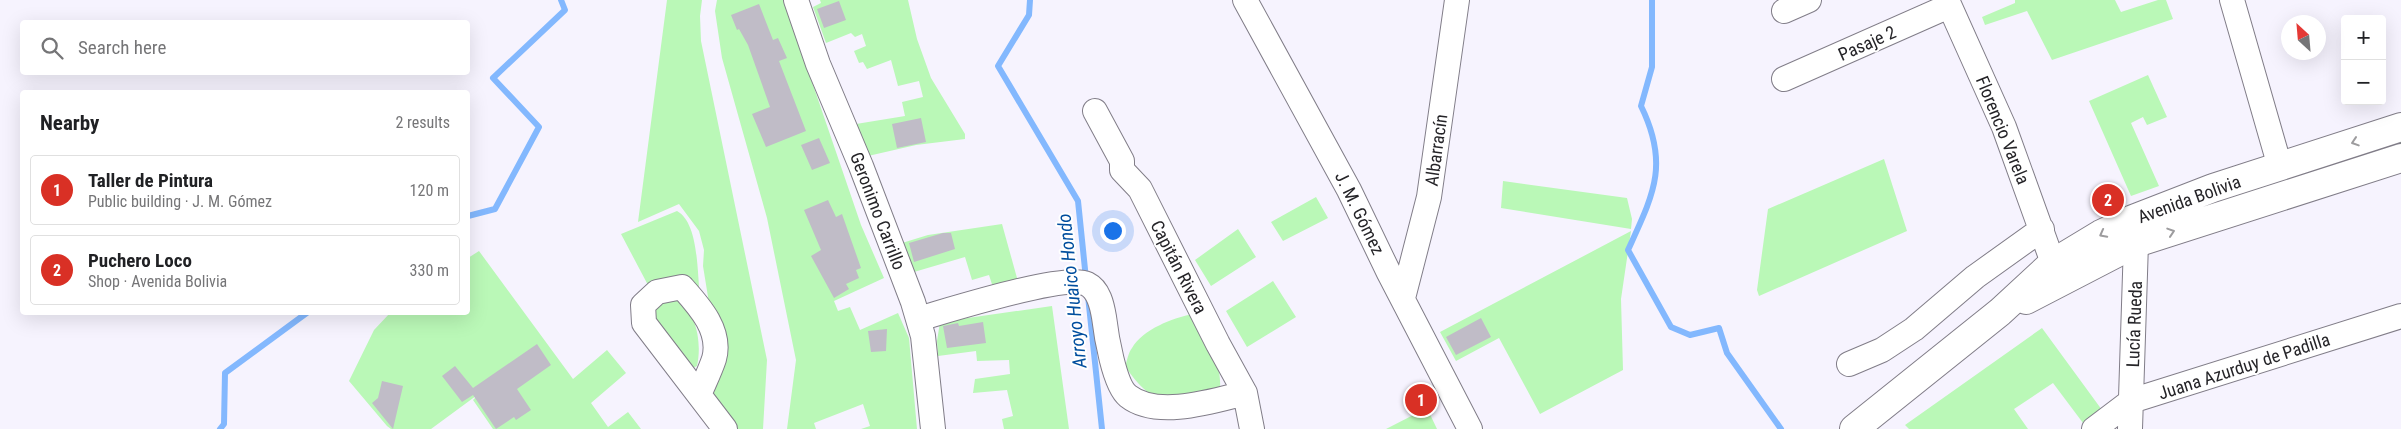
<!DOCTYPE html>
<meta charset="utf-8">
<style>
:root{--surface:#fff;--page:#f2f2f2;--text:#202124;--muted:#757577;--line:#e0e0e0;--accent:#d93025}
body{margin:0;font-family:"Roboto Condensed",sans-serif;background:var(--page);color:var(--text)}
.controls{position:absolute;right:15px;top:15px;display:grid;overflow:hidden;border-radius:5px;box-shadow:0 5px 20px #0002}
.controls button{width:45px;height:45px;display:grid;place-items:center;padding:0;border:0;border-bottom:1px solid var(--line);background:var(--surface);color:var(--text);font:25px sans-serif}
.compass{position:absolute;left:2281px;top:15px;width:45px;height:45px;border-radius:50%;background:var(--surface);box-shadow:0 5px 20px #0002;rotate:334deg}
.you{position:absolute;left:1112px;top:230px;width:18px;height:18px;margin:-12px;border:4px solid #fff;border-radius:50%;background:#1a73e8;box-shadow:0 0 0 8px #1a73e833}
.badge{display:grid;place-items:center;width:32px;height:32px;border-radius:50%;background:var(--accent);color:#fff;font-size:16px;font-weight:700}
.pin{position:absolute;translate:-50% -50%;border:2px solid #fff;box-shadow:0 1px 5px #0006}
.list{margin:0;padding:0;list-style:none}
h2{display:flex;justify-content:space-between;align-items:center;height:65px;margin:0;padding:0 20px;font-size:21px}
h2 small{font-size:16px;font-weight:400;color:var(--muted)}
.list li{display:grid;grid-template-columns:32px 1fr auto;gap:15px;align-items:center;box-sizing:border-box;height:70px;margin:0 10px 10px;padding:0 10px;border:1px solid var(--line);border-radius:5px}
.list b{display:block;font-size:19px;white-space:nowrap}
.list p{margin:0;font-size:16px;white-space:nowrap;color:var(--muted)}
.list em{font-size:16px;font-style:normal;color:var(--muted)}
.icon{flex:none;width:28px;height:28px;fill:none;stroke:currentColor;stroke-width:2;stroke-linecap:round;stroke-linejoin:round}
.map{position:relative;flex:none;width:2401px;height:429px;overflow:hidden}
.search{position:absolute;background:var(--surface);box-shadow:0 5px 20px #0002;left:20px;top:20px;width:450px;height:55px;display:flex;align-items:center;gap:12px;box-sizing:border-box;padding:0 18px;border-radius:5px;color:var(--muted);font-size:19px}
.panel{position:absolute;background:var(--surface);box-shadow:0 5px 20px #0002;left:20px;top:90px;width:450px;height:225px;border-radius:5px}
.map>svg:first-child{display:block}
.green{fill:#baf8b7}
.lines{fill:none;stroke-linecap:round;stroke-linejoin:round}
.stream{stroke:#83b8fe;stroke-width:6}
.building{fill:#c0bcc7}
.street-casing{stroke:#817d88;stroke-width:26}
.secondary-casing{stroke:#817d88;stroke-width:30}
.street{stroke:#fff;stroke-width:24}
.secondary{stroke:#fff;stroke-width:28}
.oneway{stroke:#9d9c9e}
.labels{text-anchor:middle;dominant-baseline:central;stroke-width:4;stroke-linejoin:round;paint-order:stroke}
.street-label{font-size:18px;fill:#252428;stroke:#fff}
.water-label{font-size:19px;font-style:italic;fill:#014e9e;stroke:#fff}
</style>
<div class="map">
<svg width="2401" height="429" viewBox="0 0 2401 429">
<rect width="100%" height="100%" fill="#f6f3fe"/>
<path class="green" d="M667 0H702L700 16 701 41 767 360 763 429H733L711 400 709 303 703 266 704 250 699 231 679 204 638 222Z
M717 0H784L861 225 884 278 834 301 838 311 850 307 860 330 898 313 909 338 917 429H861L870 426 863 404 814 423 816 429H787L796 360 767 218 722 58 715 11Z
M820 0H908L917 39 931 78 965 134V139L916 145 868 156 856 124 905 116 902 102 923 97 919 81 898 86 891 60 867 69 863 62 859 63 854 51 866 46 862 34 855 37 851 33 826 43 813 7 821 3Z
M2015 0H2115L2121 12 2158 0H2166L2173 19 2052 60 2027 11 1985 25 1982 17 2015 3Z
M2148 75 2167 117 2147 125 2143 117 2131 123 2159 186 2131 196 2089 101Z
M2401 139V145L2153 225 2152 219Z
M1884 159 1907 231 1759 296 1757 290 1768 209Z
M1503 181 1627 198 1632 219 1631 229 1501 208Z
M1316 197 1328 218 1283 241 1271 222Z
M677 211C699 223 697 273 700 296L649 287 621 234Z
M1002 224 1022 296 998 303 989 275 972 280 965 257 914 272 902 243 928 235Z
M1238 229 1256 257 1211 286 1195 260Z
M1631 231 1621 299 1623 370 1540 414 1499 338 1456 361 1440 332Z
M479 251 573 379 607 350 626 373 591 403 608 427 628 412 641 429H493L473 400 480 393 431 429H391L387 426 349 381 374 330 390 313 468 312V258Z
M1273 281 1296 317 1247 347 1226 311Z
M678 300C697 313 702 344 697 366L689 370 651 319 652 304Z
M1052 306 1069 429H1004L1002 419 1013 416 1007 390 973 393 975 379 1010 374 1009 360 977 361 976 351 938 356 937 341 940 322Z
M1193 314C1205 336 1222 362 1220 387 1200 398 1162 406 1144 389 1137 383 1131 374 1125 367 1127 361 1128 353 1132 348 1143 329 1173 318 1193 314Z
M2042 328 2102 410 2083 423 2053 383 2014 409 2028 429H1909L1905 425Z
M1427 408 1437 429H1386Z"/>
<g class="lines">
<path class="stream" d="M1030 0 1029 15 998 66 1078 201 1086 279
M1652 0V67L1641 106C1670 165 1653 195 1628 250L1671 327 1690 335 1719 328 1727 353 1781 429
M468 216 495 209 539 127 493 78 565 10 561 0
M1088 296 1102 429
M220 429 224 424 225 373 308 312"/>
</g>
<path class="building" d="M839 1 846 20 824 28 817 9Z
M759 4 773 40 778 38 787 58 779 61 806 131 766 147 752 114 770 107 748 45 739 29 737 30 731 15Z
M921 118 926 142 897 148 892 124Z
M819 138 830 163 812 170 801 145Z
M828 200 836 217 842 214 861 268 856 270 859 278 846 284 849 289 834 298 811 256 821 250 804 210Z
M943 233H951L955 249 914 262 909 243Z
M1481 318 1491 337 1456 355 1446 337Z
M983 322 986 343 947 348 943 326 958 323 959 326Z
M887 329 886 351 871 352 868 331Z
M537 344 551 365 517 389 531 410 516 420 514 417 496 429 473 395 462 402 442 376 455 366 473 388Z
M382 381 403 386 393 429 372 403 378 398Z"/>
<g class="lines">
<g class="street-casing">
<path id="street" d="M796 0 818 64 861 166 913 302 923 336 933 429
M1245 0 1349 190 1389 273 1470 429
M1947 0 2004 127 2053 263
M2232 0 2280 167
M1784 11 1809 0
M1784 79 1949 6
M1095 111 1122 161V170L1140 189 1218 344 1245 393 1252 429
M1403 298 1429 197 1457 0
M918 319C947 311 1065 273 1087 284 1099 290 1102 305 1104 317 1106 334 1114 385 1128 396 1157 419 1213 401 1245 393
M1849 364 1882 350 1914 329 1975 277 2042 229
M699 395C704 383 710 371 714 359 722 331 699 306 682 287L657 292 643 305 644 323 725 429
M2094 429 2131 401 2401 316
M2130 429 2136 243 2134 226"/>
</g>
<g class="secondary-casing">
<path id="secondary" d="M2026 300 2136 243 2401 158
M1854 429 2000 312 2053 263 2101 234 2133 219 2213 188 2401 127"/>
</g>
<use href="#street" class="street"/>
<use href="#secondary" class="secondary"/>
</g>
<defs><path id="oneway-chevron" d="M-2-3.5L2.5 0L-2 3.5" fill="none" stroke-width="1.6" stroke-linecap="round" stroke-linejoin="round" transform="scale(1.25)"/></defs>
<g class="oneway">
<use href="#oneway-chevron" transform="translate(2355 142) rotate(162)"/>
<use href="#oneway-chevron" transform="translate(2171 232) rotate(-18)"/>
<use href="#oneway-chevron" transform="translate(2103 234) rotate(152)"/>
</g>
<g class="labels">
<g class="street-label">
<text transform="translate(1867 43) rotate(-24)">Pasaje 2</text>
<text transform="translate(2003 130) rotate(68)">Florencio Varela</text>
<text transform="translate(1436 150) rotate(-82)">Albarracín</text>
<text transform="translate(2189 199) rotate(-20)">Avenida Bolivia</text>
<text transform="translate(878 211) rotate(69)">Geronimo Carrillo</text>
<text transform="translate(1360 213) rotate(64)">J. M. Gómez</text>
<text transform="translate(1179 267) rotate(63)">Capitán Rivera</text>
<text transform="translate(2134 324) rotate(-88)">Lucía Rueda</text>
<text transform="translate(2244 366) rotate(-18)">Juana Azurduy de Padilla</text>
</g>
<g class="water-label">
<text transform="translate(1072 291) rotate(-96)">Arroyo Huaico Hondo</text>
</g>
</g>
</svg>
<div class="controls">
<button>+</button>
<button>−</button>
</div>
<svg class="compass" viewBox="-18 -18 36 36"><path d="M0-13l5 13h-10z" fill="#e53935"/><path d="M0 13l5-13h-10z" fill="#757577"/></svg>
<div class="you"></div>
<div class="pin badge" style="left:1421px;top:400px">1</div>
<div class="pin badge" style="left:2108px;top:200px">2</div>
<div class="search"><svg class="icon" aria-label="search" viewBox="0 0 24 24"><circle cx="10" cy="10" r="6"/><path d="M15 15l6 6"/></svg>Search here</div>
<section class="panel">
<h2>Nearby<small>2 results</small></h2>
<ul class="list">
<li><span class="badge">1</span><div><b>Taller de Pintura</b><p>Public building · J. M. Gómez</p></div><em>120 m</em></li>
<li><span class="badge">2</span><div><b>Puchero Loco</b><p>Shop · Avenida Bolivia</p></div><em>330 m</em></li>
</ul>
</section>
</div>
